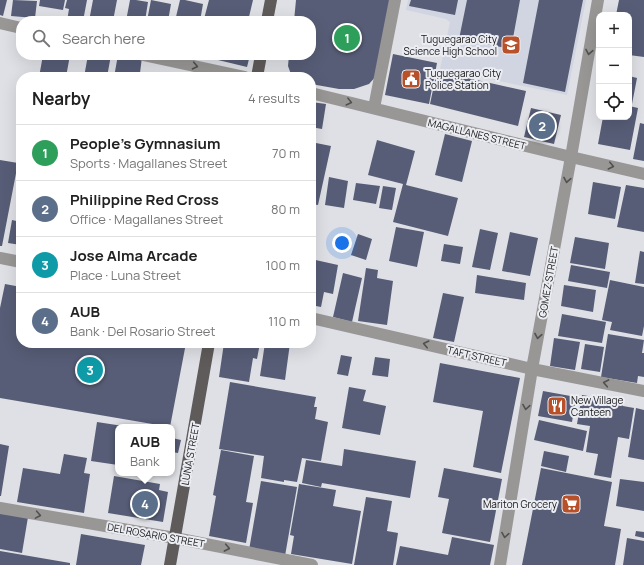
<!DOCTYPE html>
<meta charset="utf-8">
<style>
:root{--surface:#fff;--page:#f2f2f2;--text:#222;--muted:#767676;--line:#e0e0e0;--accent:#db2777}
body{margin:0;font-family:Manrope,sans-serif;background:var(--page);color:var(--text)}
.controls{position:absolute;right:12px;top:12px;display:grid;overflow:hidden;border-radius:8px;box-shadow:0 4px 16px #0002}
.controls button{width:36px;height:36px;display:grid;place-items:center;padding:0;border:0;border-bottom:1px solid var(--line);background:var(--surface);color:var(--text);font:20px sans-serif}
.you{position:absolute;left:342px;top:243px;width:14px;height:14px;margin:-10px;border:3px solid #fff;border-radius:50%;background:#1a73e8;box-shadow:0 0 0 6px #1a73e833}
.badge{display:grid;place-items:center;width:26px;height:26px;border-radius:50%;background:var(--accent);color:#fff;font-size:13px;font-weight:700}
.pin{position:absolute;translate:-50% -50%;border:2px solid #fff;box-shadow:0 1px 4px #0006}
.popup{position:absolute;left:115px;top:424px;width:60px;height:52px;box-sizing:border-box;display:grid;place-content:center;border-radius:8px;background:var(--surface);filter:drop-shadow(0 1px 3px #0005);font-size:13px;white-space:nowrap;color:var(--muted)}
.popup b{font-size:15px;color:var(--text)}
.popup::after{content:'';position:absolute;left:50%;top:100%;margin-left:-8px;border:8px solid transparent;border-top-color:var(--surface)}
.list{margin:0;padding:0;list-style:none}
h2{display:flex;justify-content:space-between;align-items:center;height:52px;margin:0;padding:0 16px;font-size:17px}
h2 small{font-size:13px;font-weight:400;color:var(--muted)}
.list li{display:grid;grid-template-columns:26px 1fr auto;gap:12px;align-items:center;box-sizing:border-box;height:56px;padding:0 16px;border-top:1px solid var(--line)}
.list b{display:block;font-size:15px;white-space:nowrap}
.list p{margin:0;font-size:13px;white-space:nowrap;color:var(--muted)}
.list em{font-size:13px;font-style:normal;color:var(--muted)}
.icon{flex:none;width:22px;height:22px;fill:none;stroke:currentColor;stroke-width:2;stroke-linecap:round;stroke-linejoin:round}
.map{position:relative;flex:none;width:644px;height:565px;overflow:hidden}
.search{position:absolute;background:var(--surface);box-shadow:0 4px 16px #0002;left:16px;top:16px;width:300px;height:44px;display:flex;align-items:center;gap:10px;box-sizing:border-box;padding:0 14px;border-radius:16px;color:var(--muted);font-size:15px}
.panel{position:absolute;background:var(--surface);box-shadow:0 4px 16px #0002;left:16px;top:72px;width:300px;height:276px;border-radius:16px}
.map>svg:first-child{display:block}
.built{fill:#d1d5e1}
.building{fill:#575d76}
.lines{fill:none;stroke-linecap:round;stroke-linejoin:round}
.minor{stroke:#999796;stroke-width:12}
.major{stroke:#5f5b5a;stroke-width:12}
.oneway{stroke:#515051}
.labels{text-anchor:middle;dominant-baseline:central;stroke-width:4;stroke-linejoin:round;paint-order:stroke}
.poi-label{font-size:10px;fill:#161618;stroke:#ebedf2;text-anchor:end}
.street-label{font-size:10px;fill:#161618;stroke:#ebedf2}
</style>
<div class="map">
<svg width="644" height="565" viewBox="0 0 644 565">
<rect width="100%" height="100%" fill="#dee0e5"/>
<path class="built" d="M408 0H586L567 95 440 69 450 22 446 19 406 10Z"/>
<path class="building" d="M0 0H7L3 16 0 15Z
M13 0 37 1 35 18 11 16Z
M40 0H65L63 10 39 6Z
M67 0H87L83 21H67L69 9 65 8Z
M93 0H117L113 21H89Z
M130 0H136L148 2 145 21H126Z
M151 0 171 4 168 21H147Z
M180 0H185L203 4 200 21H175Z
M209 0H253L248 21H213L204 19Z
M296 0H390L378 74 369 84 354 89H339L311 84V77H292L288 66 289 55H311V21H294Z
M411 0H458L455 15 409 6Z
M467 0H520L511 49 459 39Z
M539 0H583L565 92 523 83Z
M619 0H644V57L629 55V15H616Z
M393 54 437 63 429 104 385 95Z
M43 55H70L66 77H39Z
M88 55H111L107 77H84Z
M118 55H129L142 57 140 73 156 76V77H114Z
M181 55H192L191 58Z
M202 55H213L212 58Z
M219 55H250L247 67 218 60Z
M437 71 526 91 518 126 430 104Z
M629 76 637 78 632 104 629 103Z
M311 102 326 104 322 129 311 127Z
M629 106 638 108 630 150 598 144 603 117H629Z
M531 108 561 115 554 144 524 137Z
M640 123 644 124V161L633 159Z
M445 134 472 141 462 182 435 175Z
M377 140 415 151 406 185 458 198 448 236 393 222 403 184 368 175Z
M311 142 331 146 318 205 311 204Z
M0 160 18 163 2 246H0Z
M329 177 348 181 344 208 325 205Z
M593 182 621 187 615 219 588 214Z
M356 183 380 186 376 204 353 200Z
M626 185 644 188V232L617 227Z
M383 186 396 188 392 210 379 208Z
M12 220 21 222V245L8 243Z
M396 227 424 232 417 267 389 261Z
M480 229 498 233 490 270 472 267Z
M510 232 538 238 530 276 502 271Z
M358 234 372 239 366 260 351 255Z
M575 237 609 243 605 269 570 263Z
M444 244 463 247 460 264 441 261Z
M640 251 644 252V284L635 283Z
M311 259 338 265 333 294 324 292 321 307 311 305Z
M571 265 610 272 607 288 568 281Z
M366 268 378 270 377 278 393 281 387 325 358 321Z
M343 273 362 278 352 322 333 317Z
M477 275 526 283 524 300 475 293Z
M610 280 644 287V326L642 336 610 330 612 322 602 320Z
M5 284 21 287V343H186L170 427 0 398V308Z
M564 285 596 290 593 312 561 306Z
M443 293 464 297 454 342 433 338Z
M562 314 606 322 602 343 558 336Z
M608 334 644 340 642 353H644V377L638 376 637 383 601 377Z
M554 338 580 342 575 370 550 366Z
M224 343H260L257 359 253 358 249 382 219 377Z
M265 343H290L285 380 260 376Z
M585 344 604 347 600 372 581 369Z
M341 355 352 357 348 376 337 374Z
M375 357 390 359 388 377 372 375Z
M440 363 520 378 501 473 473 467 483 411 433 402Z
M230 382 316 397 314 407H317L315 419 328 422 321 461 302 458 297 482 284 480V482L261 478 264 456 219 449Z
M349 387 366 390 363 401 386 406 380 435 342 428Z
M543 391 576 397 572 422 538 416Z
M582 395 623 402V406L634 408 629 439 618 437 611 478 594 475 598 454 586 452 590 426 577 424Z
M636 408 644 410V460L628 457Z
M539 420 587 431 583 451 534 440Z
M97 422 123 426 122 427H118V465L91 461Z
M172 438 181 440 178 453 172 452Z
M0 444 9 446 1 496H0Z
M344 449 416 461 410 498 322 483 321 487 302 483 306 460 342 466Z
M221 450 254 456 246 502 253 503 246 543 209 536 216 496 213 495Z
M544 451 569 456 566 472 541 466Z
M64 454 87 458 84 473 90 474 84 513 17 502 23 468 60 474Z
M444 468 502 479 490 542 442 533 449 499 438 497Z
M541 468 612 482 604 526 621 529 615 565H522Z
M114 476 160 484 159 490 168 492 163 522 108 513Z
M620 479 644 482V511L616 506Z
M261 481 297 487 285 556 249 550Z
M299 484 336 490 333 506 361 511 352 564 291 554 294 536 290 535Z
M366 497 392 501 387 531 398 533 393 565H354Z
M0 512 28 517 22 553 0 549Z
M636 531 644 532V538L635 536Z
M81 534 145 545 141 565H76Z
M452 537 494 545 490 565H396L400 546 448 555Z
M627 538 644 541V565H623Z
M0 551 70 563V565H0Z"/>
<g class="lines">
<path class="minor" d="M0 23 21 28
M143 55 245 77
M311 93 571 157 644 174
M374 108 395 0
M0 258 21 262
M311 318 532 369 644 391
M0 508 175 538 312 565
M500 565 532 369 571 157 598 0"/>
<path class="major" d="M267 21 271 0
M257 77 261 55
M170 565 209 343"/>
</g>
<defs><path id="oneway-chevron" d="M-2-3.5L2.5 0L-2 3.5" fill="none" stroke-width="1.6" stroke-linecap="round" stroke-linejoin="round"/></defs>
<g class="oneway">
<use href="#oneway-chevron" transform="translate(589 52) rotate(100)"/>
<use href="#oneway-chevron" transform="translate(195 66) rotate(12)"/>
<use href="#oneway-chevron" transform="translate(349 102) rotate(14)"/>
<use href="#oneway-chevron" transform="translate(611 166) rotate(13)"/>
<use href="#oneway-chevron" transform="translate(567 180) rotate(100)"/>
<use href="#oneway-chevron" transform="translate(538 336) rotate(100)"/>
<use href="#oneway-chevron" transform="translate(426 344) rotate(-167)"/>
<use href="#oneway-chevron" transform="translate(606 383) rotate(-169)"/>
<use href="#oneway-chevron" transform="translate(526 407) rotate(99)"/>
<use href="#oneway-chevron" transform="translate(38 515) rotate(10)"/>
<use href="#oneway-chevron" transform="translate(505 535) rotate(99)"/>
<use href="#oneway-chevron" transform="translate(227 548) rotate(11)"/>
</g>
<defs>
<g id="school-square" transform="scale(1)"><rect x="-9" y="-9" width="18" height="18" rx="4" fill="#b8502a" stroke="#ebedf2"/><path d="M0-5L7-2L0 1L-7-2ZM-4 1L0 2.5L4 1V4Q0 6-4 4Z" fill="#fff"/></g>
<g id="civic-square" transform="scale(1)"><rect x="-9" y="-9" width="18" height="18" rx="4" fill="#b8502a" stroke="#ebedf2"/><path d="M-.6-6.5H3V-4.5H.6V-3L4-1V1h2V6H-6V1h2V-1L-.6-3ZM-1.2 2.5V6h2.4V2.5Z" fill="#fff"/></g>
<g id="restaurant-square" transform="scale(1)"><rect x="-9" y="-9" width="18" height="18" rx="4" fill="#b8502a" stroke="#ebedf2"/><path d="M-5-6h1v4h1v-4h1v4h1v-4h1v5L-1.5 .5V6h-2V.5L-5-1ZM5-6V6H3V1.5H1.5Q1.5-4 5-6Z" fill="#fff"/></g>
<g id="supermarket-square" transform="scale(1)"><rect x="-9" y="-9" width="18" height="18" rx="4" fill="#b8502a" stroke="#ebedf2"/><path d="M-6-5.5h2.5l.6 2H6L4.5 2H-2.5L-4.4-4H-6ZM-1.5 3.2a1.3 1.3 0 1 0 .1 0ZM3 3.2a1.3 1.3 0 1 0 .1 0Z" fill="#fff"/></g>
</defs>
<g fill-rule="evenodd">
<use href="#school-square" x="511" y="45"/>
<use href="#civic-square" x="411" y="79"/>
<use href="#restaurant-square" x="557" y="406"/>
<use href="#supermarket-square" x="571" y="504"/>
</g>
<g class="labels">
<g class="poi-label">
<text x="497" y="39">Tuguegarao City<tspan x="497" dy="12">Science High School</tspan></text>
<text x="425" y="73" text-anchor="start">Tuguegarao City<tspan x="425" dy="12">Police Station</tspan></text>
<text x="571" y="400" text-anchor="start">New Village<tspan x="571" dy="12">Canteen</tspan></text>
<text x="557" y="504">Mariton Grocery</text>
</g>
<g class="street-label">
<text transform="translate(477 134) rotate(14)">MAGALLANES STREET</text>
<text transform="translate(548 282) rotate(-80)">GOMEZ STREET</text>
<text transform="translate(477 356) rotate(13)">TAFT STREET</text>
<text transform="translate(190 454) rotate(-80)">LUNA STREET</text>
<text transform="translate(156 535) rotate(10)">DEL ROSARIO STREET</text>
</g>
</g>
</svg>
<div class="controls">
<button>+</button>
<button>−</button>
<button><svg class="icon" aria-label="locate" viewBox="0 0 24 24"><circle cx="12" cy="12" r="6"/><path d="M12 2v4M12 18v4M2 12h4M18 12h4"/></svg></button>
</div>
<div class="you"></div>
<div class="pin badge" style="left:347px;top:38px;background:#2e9e5b">1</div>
<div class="pin badge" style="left:542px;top:126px;background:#5c6f8a">2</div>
<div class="pin badge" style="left:90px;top:370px;background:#0f9aa8">3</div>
<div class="pin badge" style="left:145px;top:504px;background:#5c6f8a">4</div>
<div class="popup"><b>AUB</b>Bank</div>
<div class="search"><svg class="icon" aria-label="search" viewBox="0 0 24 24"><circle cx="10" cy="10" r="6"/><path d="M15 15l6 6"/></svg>Search here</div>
<section class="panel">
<h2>Nearby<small>4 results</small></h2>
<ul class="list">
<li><span class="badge" style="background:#2e9e5b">1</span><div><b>People's Gymnasium</b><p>Sports · Magallanes Street</p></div><em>70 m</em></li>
<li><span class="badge" style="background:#5c6f8a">2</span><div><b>Philippine Red Cross</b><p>Office · Magallanes Street</p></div><em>80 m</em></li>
<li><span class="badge" style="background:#0f9aa8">3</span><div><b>Jose Alma Arcade</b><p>Place · Luna Street</p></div><em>100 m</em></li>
<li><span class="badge" style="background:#5c6f8a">4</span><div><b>AUB</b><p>Bank · Del Rosario Street</p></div><em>110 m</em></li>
</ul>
</section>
</div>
